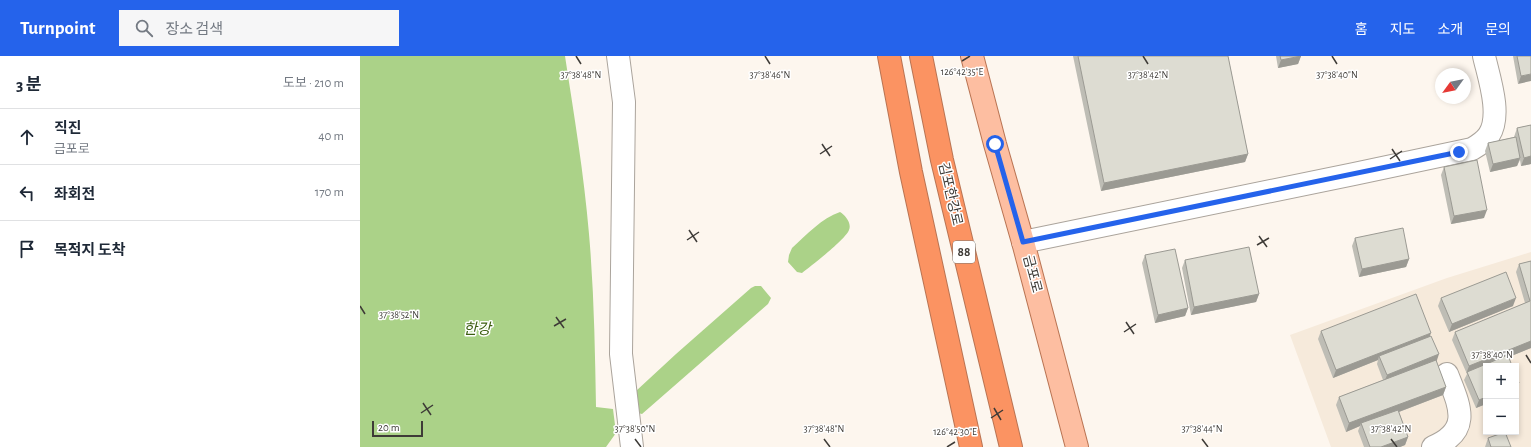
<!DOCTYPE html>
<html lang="ko">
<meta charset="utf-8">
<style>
:root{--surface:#fff;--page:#f6f6f7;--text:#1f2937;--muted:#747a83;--line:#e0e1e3;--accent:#2563eb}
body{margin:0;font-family:"Alegreya Sans","Noto Sans KR",sans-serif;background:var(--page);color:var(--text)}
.controls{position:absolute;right:12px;bottom:12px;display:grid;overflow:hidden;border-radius:0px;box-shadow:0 2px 6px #0003}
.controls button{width:36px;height:36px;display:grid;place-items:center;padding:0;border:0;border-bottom:1px solid var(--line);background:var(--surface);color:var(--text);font:20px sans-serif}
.compass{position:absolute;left:1075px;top:12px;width:36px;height:36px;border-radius:50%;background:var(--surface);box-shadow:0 2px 6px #0003;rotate:237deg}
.scale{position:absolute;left:12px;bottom:10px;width:51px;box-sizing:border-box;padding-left:4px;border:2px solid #3e3b37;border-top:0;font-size:11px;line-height:14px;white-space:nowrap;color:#3e3b37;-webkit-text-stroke:3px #fff;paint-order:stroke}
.stop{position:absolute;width:12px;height:12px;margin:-9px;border:3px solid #2563eb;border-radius:50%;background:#fff}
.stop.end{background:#2563eb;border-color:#fff;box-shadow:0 1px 4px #0008}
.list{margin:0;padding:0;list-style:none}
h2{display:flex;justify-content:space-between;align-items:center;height:52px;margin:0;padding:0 16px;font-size:17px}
h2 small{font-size:13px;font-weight:400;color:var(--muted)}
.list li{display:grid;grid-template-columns:26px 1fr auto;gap:12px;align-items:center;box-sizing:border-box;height:56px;padding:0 16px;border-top:1px solid var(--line)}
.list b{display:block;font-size:15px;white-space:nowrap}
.list p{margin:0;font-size:13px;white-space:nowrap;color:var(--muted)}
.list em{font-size:13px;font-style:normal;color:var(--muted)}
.icon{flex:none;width:22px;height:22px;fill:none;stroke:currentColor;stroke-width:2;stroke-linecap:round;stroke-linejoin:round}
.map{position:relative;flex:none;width:1171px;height:391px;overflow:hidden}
header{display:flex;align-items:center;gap:24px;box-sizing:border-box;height:56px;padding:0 20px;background:var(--accent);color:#fff}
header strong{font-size:19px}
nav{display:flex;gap:22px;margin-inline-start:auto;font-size:14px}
.search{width:280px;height:36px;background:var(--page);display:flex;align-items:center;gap:10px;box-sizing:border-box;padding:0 14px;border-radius:0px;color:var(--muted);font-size:15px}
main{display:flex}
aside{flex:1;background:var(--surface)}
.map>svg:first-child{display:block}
.built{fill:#f6eadb;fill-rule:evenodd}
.water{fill:#abd288}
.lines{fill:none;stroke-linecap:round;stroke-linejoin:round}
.minor-casing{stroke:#aba49c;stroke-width:24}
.major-casing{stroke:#b97453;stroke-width:24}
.highway-casing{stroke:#b97453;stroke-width:24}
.minor{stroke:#fff;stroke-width:22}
.major{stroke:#fdbea1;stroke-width:22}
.highway{stroke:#fb9362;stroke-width:22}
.wall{fill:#bebdb5}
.shaded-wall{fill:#9b9a93}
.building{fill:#dddcd2;stroke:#9b9a93}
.route{stroke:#2563eb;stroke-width:5}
.ticks{fill:none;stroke:#3e3b37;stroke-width:1.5}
.labels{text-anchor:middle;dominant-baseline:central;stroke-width:3;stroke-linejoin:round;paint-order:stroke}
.shield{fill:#fff;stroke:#787673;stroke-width:1}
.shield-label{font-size:13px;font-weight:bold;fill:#3e3b37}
.street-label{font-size:14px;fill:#3e3b37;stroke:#fff}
.water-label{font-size:15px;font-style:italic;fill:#3c5e11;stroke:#fff}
.ticks-label{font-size:10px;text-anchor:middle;fill:#3e3b37;stroke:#fff;stroke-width:3;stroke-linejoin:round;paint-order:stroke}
</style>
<header>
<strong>Turnpoint</strong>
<div class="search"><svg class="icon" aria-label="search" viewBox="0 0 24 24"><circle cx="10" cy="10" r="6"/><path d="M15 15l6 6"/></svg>장소 검색</div>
<nav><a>홈</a><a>지도</a><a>소개</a><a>문의</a></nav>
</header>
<main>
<aside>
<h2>3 분<small>도보 · 210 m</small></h2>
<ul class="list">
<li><svg class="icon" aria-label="ahead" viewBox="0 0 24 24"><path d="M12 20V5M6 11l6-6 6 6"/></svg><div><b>직진</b><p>금포로</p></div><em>40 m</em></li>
<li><svg class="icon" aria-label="left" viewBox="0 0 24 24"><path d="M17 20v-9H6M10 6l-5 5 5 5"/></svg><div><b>좌회전</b></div><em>170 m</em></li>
<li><svg class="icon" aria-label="arrive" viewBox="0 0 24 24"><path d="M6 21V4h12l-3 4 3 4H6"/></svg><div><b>목적지 도착</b></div></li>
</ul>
</aside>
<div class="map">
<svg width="1171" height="391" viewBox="0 0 1171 391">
<rect width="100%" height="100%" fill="#fdf6ee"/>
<path class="built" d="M1171 196V391H971L930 279 1087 222ZM1126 310H1156V376H1126Z"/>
<path class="water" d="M0 0H205C214 59 224 118 229 178 234 235 235 293 236 351L253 353 256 377 246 391H0Z
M480 156C485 159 492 167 489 174 486 183 451 210 442 217L437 216 428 206 429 199 432 192C446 179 462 162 480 156Z
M395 230H401L411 242 408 248 282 358 278 357 276 335 316 298 391 232Z"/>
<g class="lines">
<g class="minor-casing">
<path id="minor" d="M258 0 264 46 261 298 272 391
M663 186 994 118 1112 93C1119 89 1125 85 1129 79 1142 59 1129 22 1124 0
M1073 391C1113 374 1099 349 1087 318"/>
</g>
<g class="major-casing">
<path id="major" d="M612 0 635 88 663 186 717 391"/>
</g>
<g class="highway-casing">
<path id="highway" d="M529 0 551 116 611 391
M561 0 582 104 651 391"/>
</g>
<use href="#minor" class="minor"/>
<use href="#major" class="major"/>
<use href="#highway" class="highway"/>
</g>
<path class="wall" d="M713 0H868L888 98 885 106 741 135Z
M916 0H941L938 8 918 12Z
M1153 0H1171L1158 28Z
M1171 69V108L1161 110 1160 104 1157 110 1130 116 1125 95 1128 87 1154 81 1157 72Z
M1084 111 1124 162 1091 168 1081 119Z
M995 182 1049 203 1046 211 999 221 992 190Z
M785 199 828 252 825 260 795 267 782 207Z
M825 204 899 238 896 246 831 259 822 212Z
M1171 205V292L1126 310V348L1116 352 1104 324 1107 318 1092 284 1095 276 1165 247 1156 216 1159 208Z
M1081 242 1153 250 1089 276 1078 250Z
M961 275 1070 280 1076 305 1086 331 1083 339 1039 356 1048 381 1045 389 1040 391H1004L998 375 1000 370 986 376 976 349 979 341 1023 324 1017 308 1018 304 973 322 958 283Z
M1128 382 1151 391H1125Z"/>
<path class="shaded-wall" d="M941 0 938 8 918 12 921 4Z
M1171 18V25L1158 28 1161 20Z
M888 98 885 106 741 135 744 127Z
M1171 100V108L1161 110 1164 102Z
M1160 102 1157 110 1130 116 1133 108Z
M1127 154 1124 162 1091 168 1094 160Z
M1049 203 1046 211 999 221 1002 213Z
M899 238 896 246 831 259 834 251Z
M1156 242 1153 250 1089 276 1092 268Z
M828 252 825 260 795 267 798 259Z
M1071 277 1068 285 1019 300 1018 304 973 322 976 314Z
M1171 285V292L1127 310 1107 316 1106 318 1109 310Z
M1079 298 1076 307 1024 327 1027 319Z
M1159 327 1156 335V328Z
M1086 331 1083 339 1002 370 1001 367 1000 370 986 376 989 367Z
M1126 341V348L1116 352 1119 344Z
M1048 381 1045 389 1040 391H1021Z"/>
<path class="building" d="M718 0H868L888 98 744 127Z
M920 0H941L921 4Z
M1157 0H1171V18L1161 20Z
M1171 69V100L1164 102 1157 72Z
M1156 81 1160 102 1133 108 1128 87Z
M1117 104 1127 154 1094 160 1084 111Z
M1043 172 1049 203 1002 213 995 182Z
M889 191 899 238 834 251 825 204Z
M815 193 828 252 798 259 785 199Z
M1171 205V285L1109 310 1095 276 1170 245 1159 208Z
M1146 216 1156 242 1092 268 1081 242Z
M1056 238 1071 277 976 314 961 275Z
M1071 280 1079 298 1027 319 1019 300Z
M1148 299 1152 310H1126V341L1119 344 1107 316Z
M1076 304 1086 331 989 367 979 341Z
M1156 319 1159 327 1156 328Z
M1038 354 1048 381 1021 391H1010L1001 367Z
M1145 376 1151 391H1131L1128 382Z"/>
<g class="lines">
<path class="route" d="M635 88 663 186 1099 96"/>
</g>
<path class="ticks" d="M216 0 221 8M405 0 410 8M783 0 788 8M972 0 977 8M602 5 610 0M462 88 470 100M1032 93 1040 105M460 98 472 90M1030 103 1042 95M329 174 337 186M899 180 907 191M327 184 339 176M897 189 909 182M0 250 5 258M196 261 204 272M766 266 774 278M194 270 206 263M764 276 776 268M1166 299 1171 307M63 347 71 359M634 352 641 364M61 357 73 349M631 362 643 354M275 383 281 391M464 383 470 391M842 383 848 391M1031 383 1037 391M587 391 595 386"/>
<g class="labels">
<rect class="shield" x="593" y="185" width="22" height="22" rx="3"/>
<g class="shield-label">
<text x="604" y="196">88</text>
</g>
<g class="street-label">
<text transform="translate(590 138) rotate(77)">김포한강로</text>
<text transform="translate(672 218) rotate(75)">금포로</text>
</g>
<g class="water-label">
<text x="117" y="273">한강</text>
</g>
</g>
<g class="ticks-label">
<text x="602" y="19">126°42'35"E</text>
<text x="221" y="22">37°38'48"N</text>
<text x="410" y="22">37°38'46"N</text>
<text x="788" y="22">37°38'42"N</text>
<text x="977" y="22">37°38'40"N</text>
<text x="39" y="262">37°38'52"N</text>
<text x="1132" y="302">37°38'40"N</text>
<text x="275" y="376">37°38'50"N</text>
<text x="464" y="376">37°38'48"N</text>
<text x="842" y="376">37°38'44"N</text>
<text x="1031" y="376">37°38'42"N</text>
<text x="595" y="379">126°42'30"E</text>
</g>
</svg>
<div class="controls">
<button>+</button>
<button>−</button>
</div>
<svg class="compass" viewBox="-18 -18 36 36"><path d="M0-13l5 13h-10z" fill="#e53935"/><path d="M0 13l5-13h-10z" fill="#747a83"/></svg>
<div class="scale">20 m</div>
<div class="stop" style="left:635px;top:88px"></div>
<div class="stop end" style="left:1099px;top:96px"></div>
</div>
</main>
